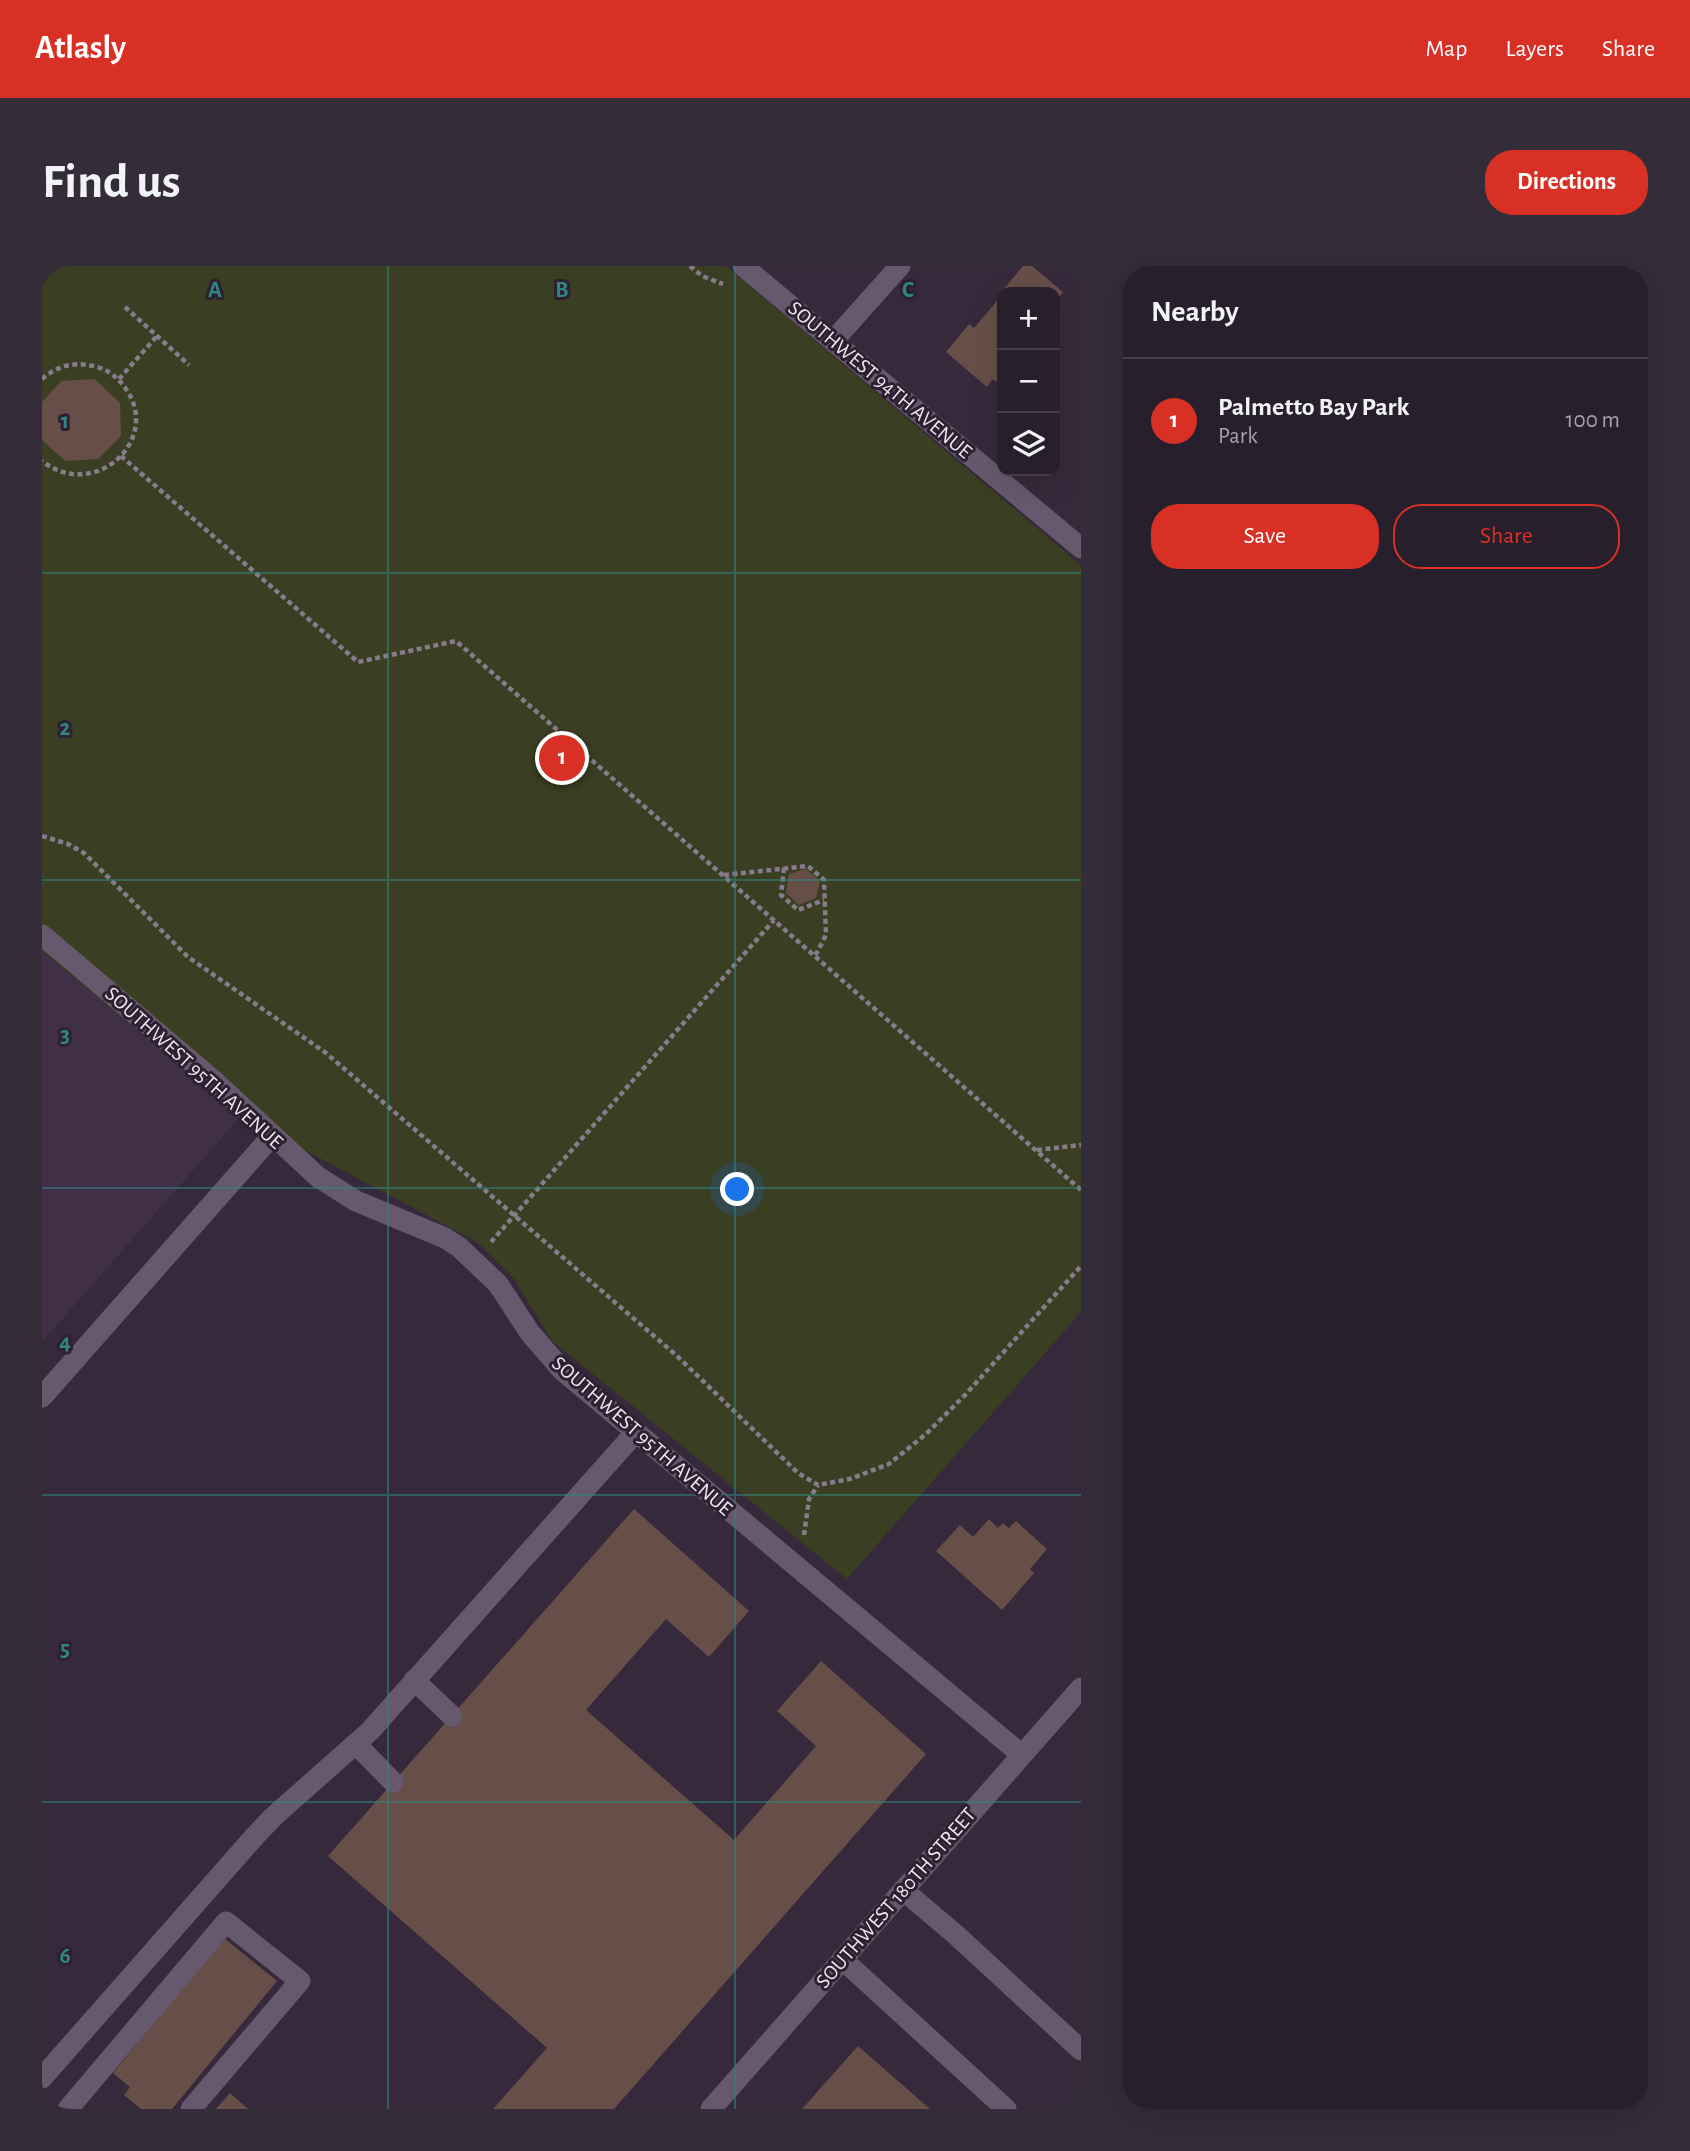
<!DOCTYPE html>
<meta charset="utf-8">
<style>
:root{--surface:#281f2c;--page:#342c38;--text:#f1f3f6;--muted:#a5a2a9;--line:#443d48;--accent:#d93025}
body{margin:0;font-family:"Alegreya Sans",sans-serif;background:var(--page);color:var(--text)}
.controls{position:absolute;right:21px;top:21px;display:grid;overflow:hidden;border-radius:14px;box-shadow:0 7px 28px #0002}
.controls button{width:63px;height:63px;display:grid;place-items:center;padding:0;border:0;border-bottom:2px solid var(--line);background:var(--surface);color:var(--text);font:35px sans-serif}
.you{position:absolute;left:696px;top:924px;width:24px;height:24px;margin:-18px;border:5px solid #fff;border-radius:50%;background:#1a73e8;box-shadow:0 0 0 10px #1a73e833}
.badge{display:grid;place-items:center;width:46px;height:46px;border-radius:50%;background:var(--accent);color:#fff;font-size:23px;font-weight:700}
.pin{position:absolute;translate:-50% -50%;border:4px solid #fff;box-shadow:0 2px 7px #0006}
.list{margin:0;padding:0;list-style:none}
h2{display:flex;justify-content:space-between;align-items:center;height:91px;margin:0;padding:0 28px;font-size:30px}
h2 small{font-size:23px;font-weight:400;color:var(--muted)}
.list li{display:grid;grid-template-columns:46px 1fr auto;gap:21px;align-items:center;box-sizing:border-box;height:126px;padding:0 28px;border-top:2px solid var(--line)}
.list b{display:block;font-size:26px;white-space:nowrap}
.list p{margin:0;font-size:23px;white-space:nowrap;color:var(--muted)}
.list em{font-size:23px;font-style:normal;color:var(--muted)}
.actions{display:flex;gap:14px;padding:21px 28px}
.actions a{flex:1;padding:16px 0;border:2px solid var(--accent);border-radius:28px;text-align:center;font-size:24px;color:var(--accent)}
.actions .main{background:var(--accent);color:#fff}
.icon{flex:none;width:38px;height:38px;fill:none;stroke:currentColor;stroke-width:2;stroke-linecap:round;stroke-linejoin:round}
.map{position:relative;flex:none;width:1039px;height:1843px;overflow:hidden;border-radius:28px}
header{display:flex;align-items:center;gap:42px;box-sizing:border-box;height:98px;padding:0 35px;background:var(--accent);color:#fff}
header strong{font-size:33px}
nav{display:flex;gap:38px;margin-inline-start:auto;font-size:24px}
.intro{display:flex;align-items:center;justify-content:space-between;box-sizing:border-box;height:168px;padding:0 42px}
h1{margin:0;font-size:49px}
.button{padding:18px 32px;border-radius:28px;background:var(--accent);color:#fff;font-size:24px;font-weight:700}
main{display:flex;gap:42px;padding:0 42px}
aside{flex:1;background:var(--surface);border-radius:28px;box-shadow:0 7px 28px #0002}
.map>svg:first-child{display:block}
.built{fill:#402f47}
.green{fill:#3a3e22}
.building{fill:#674e49}
.lines{fill:none;stroke-linecap:round;stroke-linejoin:round}
.path{stroke:#867c8b;stroke-width:4.5;stroke-dasharray:5 3.5;stroke-linecap:butt}
.minor{stroke:#66596d;stroke-width:21}
.grid{fill:none;stroke:#308782;stroke-width:2;stroke-opacity:0.55}
.labels{text-anchor:middle;dominant-baseline:central;stroke-width:6;stroke-linejoin:round;paint-order:stroke}
.street-label{font-size:21px;fill:#eee6f2;stroke:#2c2031}
.grid-label{font-size:23px;text-anchor:middle;font-weight:bold;fill:#308782;stroke:#2c2031;stroke-width:6;stroke-linejoin:round;paint-order:stroke}
</style>
<header>
<strong>Atlasly</strong>
<nav><a>Map</a><a>Layers</a><a>Share</a></nav>
</header>
<div class="intro"><h1>Find us</h1><a class="button">Directions</a></div>
<main>
<div class="map">
<svg width="1039" height="1843" viewBox="0 0 1039 1843">
<rect width="100%" height="100%" fill="#36293b"/>
<path class="built" d="M0 685 199 850 0 1076Z"/>
<path class="green" d="M0 0H684L1039 299V1046L805 1313 510 1075 472 1013 435 976 199 850 0 685Z"/>
<path class="building" d="M981 0H990L1021 26 1013 36V26L960 25Z
M960 29V121L951 113 945 121 904 86 927 58 932 62Z
M53 113 78 137 79 170 56 193 23 195 0 174V136L19 115Z
M764 603 778 615 774 632 757 639 744 627 747 608Z
M592 1243 707 1345 667 1391 624 1353 544 1444 692 1574 774 1480 735 1445 779 1395 884 1488 572 1843H451L505 1782 286 1590Z
M947 1253 956 1262 961 1257 967 1262 974 1255 1005 1283 988 1303 992 1307 960 1344 894 1285 918 1259 931 1271Z
M182 1672 235 1715 130 1843H99L82 1829 88 1821 71 1807Z
M816 1780 888 1843H760Z
M188 1827 206 1843H174Z"/>
<g class="lines">
<path class="path" d="M648 0 660 10 681 18
M83 41 147 99
M0 113C16 99 34 95 55 101 67 104 76 112 84 123 120 174 52 236 0 195
M77 113 115 70
M79 190 316 396 414 375 1039 924
M0 570 26 578 42 587 146 691 284 787 634 1089 756 1207 776 1219 808 1213 847 1198 884 1168 923 1129 1039 1000
M742 602 739 629 756 644 782 634
M682 609 766 600 782 614 784 669 773 690
M995 884 1039 879
M449 976 732 654
M762 1269 767 1233 776 1219"/>
<path class="minor" d="M701 0 1039 282
M791 75 858 0
M0 669 170 813 276 911 314 935 403 972 417 981 456 1018 488 1067 521 1105 980 1489
M0 1131 230 870
M372 1414 410 1450
M314 1478 351 1516
M861 1624 913 1668 1039 1784
M800 1693 964 1843
M0 1812 213 1570 231 1551 328 1465 593 1167
M26 1843 184 1656 258 1715 149 1843
M669 1843 1039 1422"/>
</g>
<path class="grid" d="M346 0V1843M693 0V1843M0 307H1039M0 614H1039M0 922H1039M0 1229H1039M0 1536H1039"/>
<g class="labels">
<g class="street-label">
<text transform="translate(838 114) rotate(40)">SOUTHWEST 94TH AVENUE</text>
<text transform="translate(152 802) rotate(42)">SOUTHWEST 95TH AVENUE</text>
<text transform="translate(600 1170) rotate(41)">SOUTHWEST 95TH AVENUE</text>
<text transform="translate(854 1632) rotate(-49)">SOUTHWEST 180TH STREET</text>
</g>
</g>
<g class="grid-label">
<text x="173" y="31">A</text>
<text x="520" y="31">B</text>
<text x="866" y="31">C</text>
<text x="23" y="162">1</text>
<text x="23" y="469">2</text>
<text x="23" y="776">3</text>
<text x="23" y="1083">4</text>
<text x="23" y="1390">5</text>
<text x="23" y="1697">6</text>
</g>
</svg>
<div class="controls">
<button>+</button>
<button>−</button>
<button><svg class="icon" aria-label="layers" viewBox="0 0 24 24"><path d="M12 4l9 5-9 5-9-5zM3 14l9 5 9-5"/></svg></button>
</div>
<div class="you"></div>
<div class="pin badge" style="left:520px;top:492px">1</div>
</div>
<aside>
<h2>Nearby<small></small></h2>
<ul class="list">
<li><span class="badge">1</span><div><b>Palmetto Bay Park</b><p>Park</p></div><em>100 m</em></li>
</ul>
<div class="actions"><a class="main">Save</a><a>Share</a></div>
</aside>
</main>
